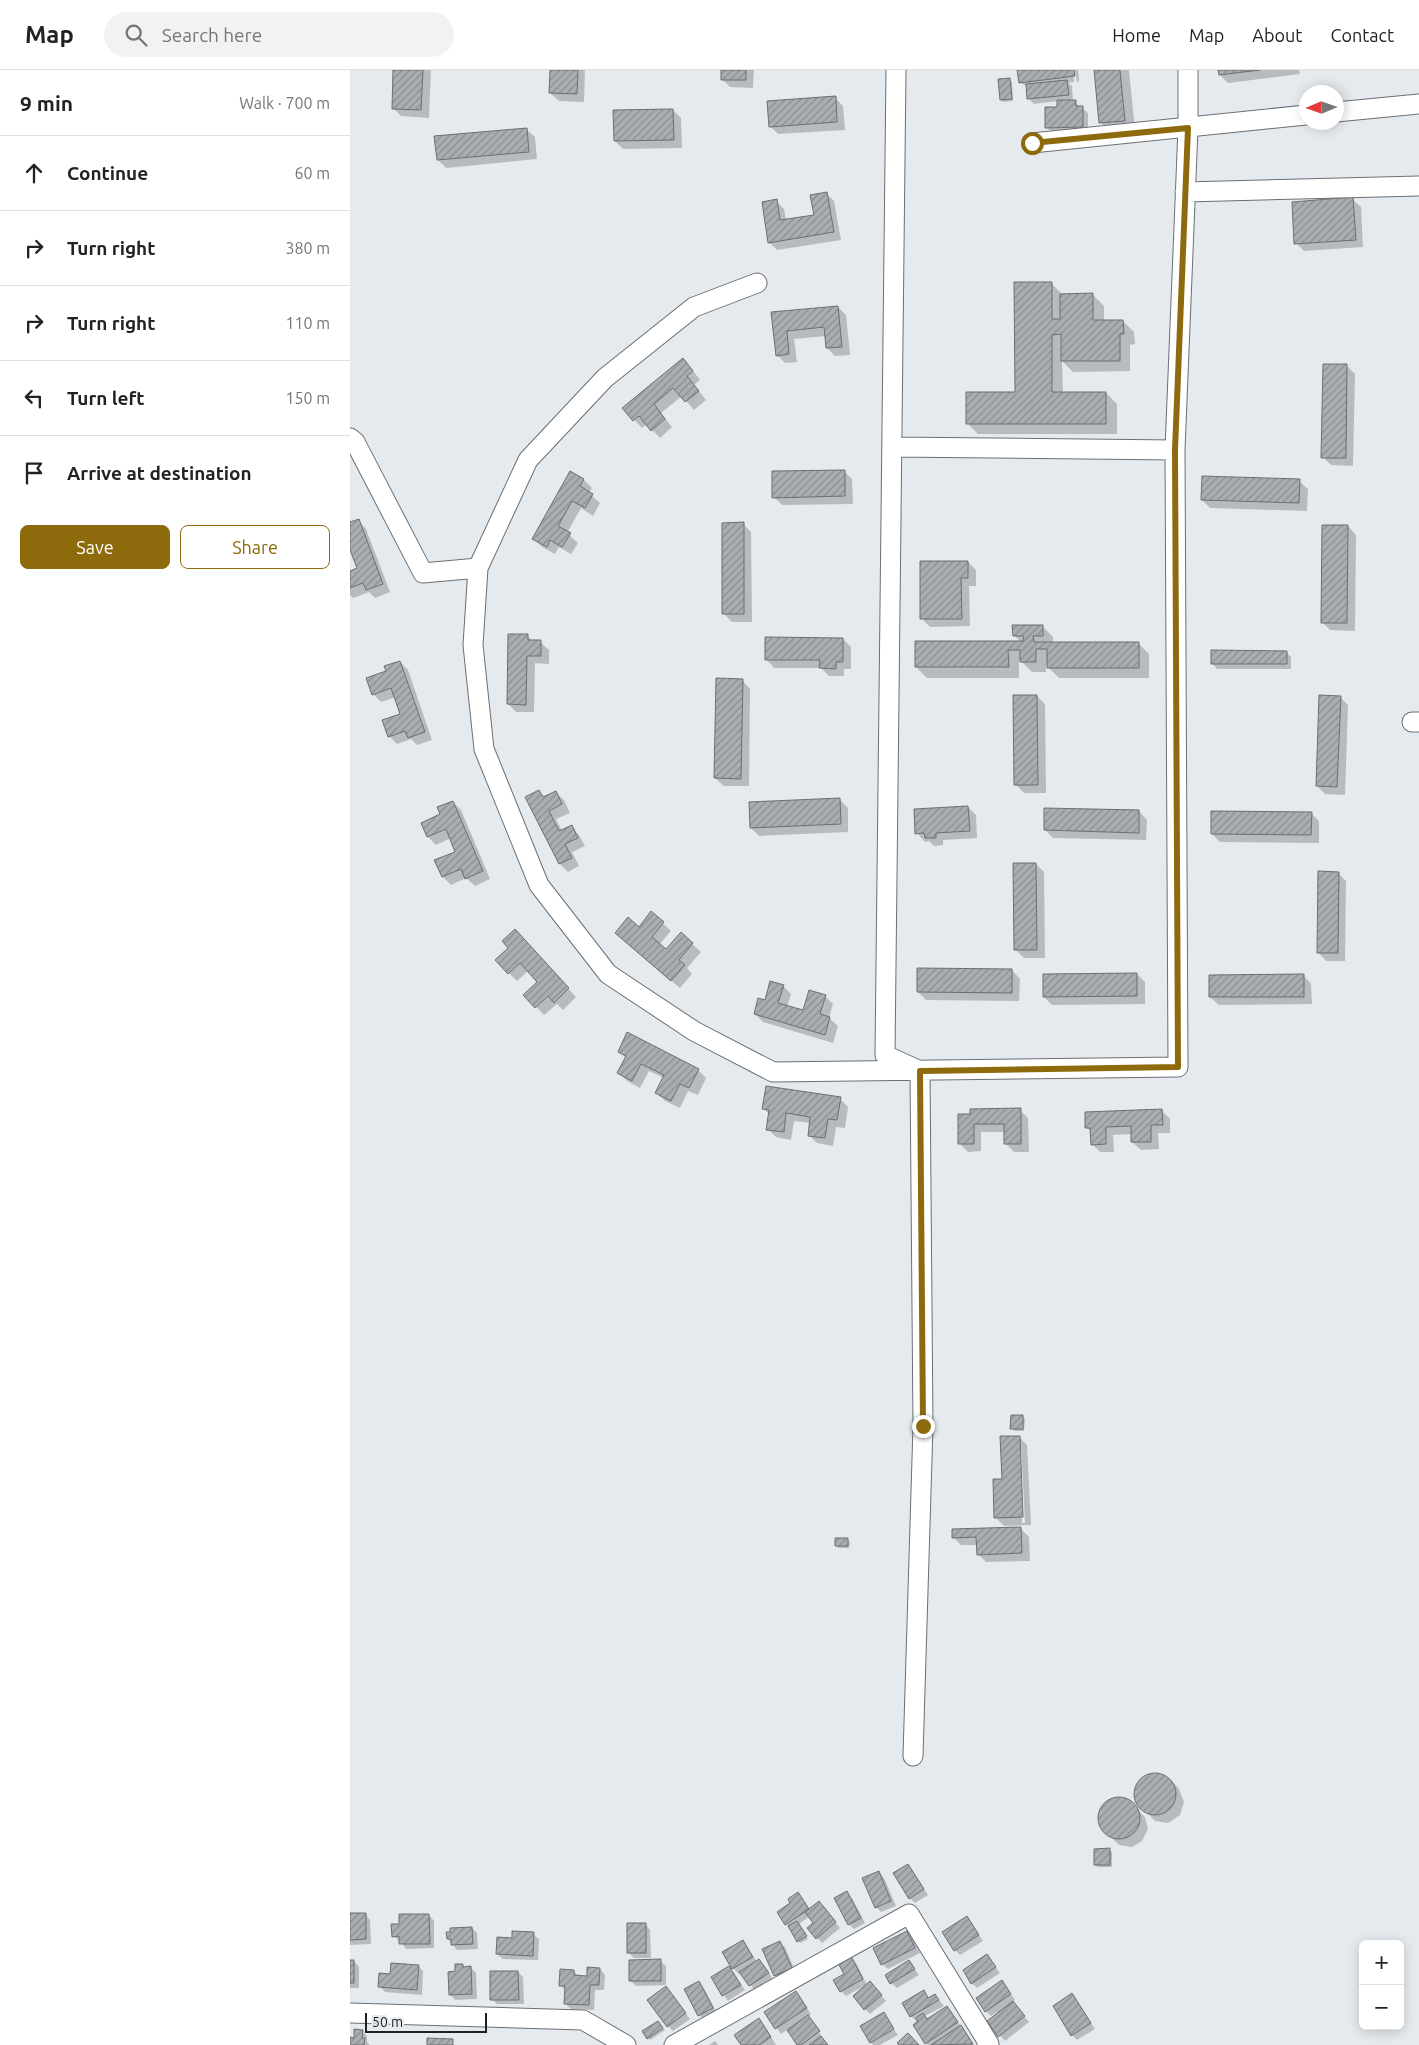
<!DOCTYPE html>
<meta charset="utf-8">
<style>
:root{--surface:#fff;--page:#f2f2f2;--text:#222;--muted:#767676;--line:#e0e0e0;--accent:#8d6b0d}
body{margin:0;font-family:Ubuntu,sans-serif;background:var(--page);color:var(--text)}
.controls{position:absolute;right:15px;bottom:15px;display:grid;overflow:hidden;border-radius:8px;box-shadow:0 2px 12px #0003}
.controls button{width:45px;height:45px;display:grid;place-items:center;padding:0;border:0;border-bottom:1px solid var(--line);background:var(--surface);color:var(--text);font:25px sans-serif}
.compass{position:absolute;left:949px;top:15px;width:45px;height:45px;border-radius:50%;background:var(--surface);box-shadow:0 2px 12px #0003;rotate:268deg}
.scale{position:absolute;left:15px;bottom:12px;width:122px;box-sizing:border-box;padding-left:5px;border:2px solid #1d1f20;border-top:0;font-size:14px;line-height:18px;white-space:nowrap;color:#1d1f20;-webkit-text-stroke:4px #e5eaef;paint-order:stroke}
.stop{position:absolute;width:15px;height:15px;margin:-11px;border:4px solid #8d6b0d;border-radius:50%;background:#fff}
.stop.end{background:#8d6b0d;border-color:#fff;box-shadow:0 1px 5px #0008}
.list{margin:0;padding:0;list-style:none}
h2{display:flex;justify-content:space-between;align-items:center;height:65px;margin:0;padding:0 20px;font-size:21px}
h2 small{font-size:16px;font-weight:400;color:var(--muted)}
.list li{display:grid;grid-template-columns:32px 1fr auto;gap:15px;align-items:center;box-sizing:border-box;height:75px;padding:0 20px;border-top:1px solid var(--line)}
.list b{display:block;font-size:19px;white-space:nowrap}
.list em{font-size:16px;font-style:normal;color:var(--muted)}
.actions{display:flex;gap:10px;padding:15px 20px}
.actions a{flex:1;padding:11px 0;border:1px solid var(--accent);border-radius:8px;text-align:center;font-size:18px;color:var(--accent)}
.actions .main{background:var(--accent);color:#fff}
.icon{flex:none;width:28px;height:28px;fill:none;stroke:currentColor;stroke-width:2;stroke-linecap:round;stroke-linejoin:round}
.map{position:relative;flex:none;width:1069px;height:1975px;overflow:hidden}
header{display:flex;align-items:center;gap:30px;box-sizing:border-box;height:70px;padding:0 25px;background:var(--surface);border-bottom:1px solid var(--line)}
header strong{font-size:24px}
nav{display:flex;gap:28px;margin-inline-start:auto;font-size:18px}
.search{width:350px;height:45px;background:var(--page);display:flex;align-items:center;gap:12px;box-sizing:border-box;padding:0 18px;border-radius:28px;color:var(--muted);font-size:19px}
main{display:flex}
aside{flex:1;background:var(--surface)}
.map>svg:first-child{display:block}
.shadow{fill:#0003;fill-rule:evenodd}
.building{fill:url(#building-hatch);stroke:#6b6f73}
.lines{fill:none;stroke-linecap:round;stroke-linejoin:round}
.minor-casing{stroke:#6b6f73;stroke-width:21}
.minor{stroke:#fff;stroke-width:19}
.route{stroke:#8d6b0d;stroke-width:6}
</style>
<header>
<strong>Map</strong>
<div class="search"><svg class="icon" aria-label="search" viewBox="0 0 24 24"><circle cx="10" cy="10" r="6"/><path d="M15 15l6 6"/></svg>Search here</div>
<nav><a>Home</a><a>Map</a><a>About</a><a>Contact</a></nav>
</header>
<main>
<aside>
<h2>9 min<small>Walk · 700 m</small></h2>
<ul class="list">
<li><svg class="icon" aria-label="ahead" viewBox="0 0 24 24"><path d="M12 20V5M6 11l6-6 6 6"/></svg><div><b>Continue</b></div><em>60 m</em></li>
<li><svg class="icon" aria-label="right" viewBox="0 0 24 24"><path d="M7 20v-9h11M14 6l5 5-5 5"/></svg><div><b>Turn right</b></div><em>380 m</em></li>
<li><svg class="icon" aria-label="right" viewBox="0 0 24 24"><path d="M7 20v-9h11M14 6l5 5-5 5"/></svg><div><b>Turn right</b></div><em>110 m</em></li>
<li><svg class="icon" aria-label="left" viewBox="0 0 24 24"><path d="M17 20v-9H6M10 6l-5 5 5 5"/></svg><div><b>Turn left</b></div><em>150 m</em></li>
<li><svg class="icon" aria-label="arrive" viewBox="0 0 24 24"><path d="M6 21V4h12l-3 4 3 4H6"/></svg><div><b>Arrive at destination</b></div></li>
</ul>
<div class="actions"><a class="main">Save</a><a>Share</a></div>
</aside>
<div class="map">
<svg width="1069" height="1975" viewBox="0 0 1069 1975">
<defs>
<pattern id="building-hatch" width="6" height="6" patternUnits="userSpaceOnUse" patternTransform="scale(1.25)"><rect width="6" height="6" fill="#a9aeb2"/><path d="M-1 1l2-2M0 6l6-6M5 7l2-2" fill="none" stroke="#898d90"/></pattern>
</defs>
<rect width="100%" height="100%" fill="#e5eaef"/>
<path class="shadow" d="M45 0H81L79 48 51 46 43 38Z
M201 0H235L234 32 209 31 200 23Z
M372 0H404L403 18 380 17 372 9Z
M669 0H723L724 12 718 13 722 16 723 31 738 43V62H702L696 57 708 38V31L684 34 678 28 677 17 670 12Z
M725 0H728L729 11 727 12Z
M746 0H779L785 61 762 63 751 53Z
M870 0H949L950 4 878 13 870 5Z
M659 10 662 12 663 31 653 32 651 30Z
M485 28 493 36 495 60 428 64 420 56Z
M323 40 331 48 332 78 273 79 265 71Z
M176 59 185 67 187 89 96 98 88 90Z
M476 123 484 131 491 170 427 180 419 172 426 131 434 139 436 151 466 146Z
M1002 129 1011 137 1013 177 954 181 946 173Z
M701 213 712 224 743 225 754 236V251H773L784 262 785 274 780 275V301L723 302 712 291 713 323H756L767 334V364H628L617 353 666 323Z
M488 237 496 245 500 285 485 286 477 278 476 266 444 269 447 292 435 293 427 285 423 244Z
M997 296 1005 304 1003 396 981 395 973 387Z
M341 298 350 310 344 315 356 330 344 340 332 326 311 343 322 357 310 368 297 354 292 358 274 338Z
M494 401 502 409 503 434 432 435 424 427Z
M220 403 234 410 242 418 239 423 250 433 243 446 231 438 217 463 228 473 221 484 209 477 205 484 192 477 184 469Z
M949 411 958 419 957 441 860 438 852 430Z
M8 450 16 459 40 522 25 528 19 522 3 528 0 525V502L8 499 2 481 0 482V453Z
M393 454 401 462 402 552H382L374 544Z
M998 456 1006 465 1005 561 980 560 972 552Z
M618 492 626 500V516H619L620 556 580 557 572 549Z
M692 556 703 567V573H788L799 584V608H709L696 595V602H682L669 589V608H577L566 597 671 572 664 565Z
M177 565 183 572H190L199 580V594L185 593 184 642H166L158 634Z
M493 569 501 577V599H494V606H479L471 598H424L416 589Z
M936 582 941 587V599H867L862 593Z
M50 592 58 600 82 670 67 675 61 669 47 674 39 666 52 644 46 627 31 632 23 624 38 602Z
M392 610 400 619 399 716H374L365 708Z
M687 626 695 634 696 723H674L666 715Z
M990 627 998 635 995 725 975 724 967 716Z
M189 722 195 727 205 722 214 730 220 743 206 749 212 761 221 757 229 765 235 776 222 782 229 796 218 802 210 794 177 728Z
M489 729 498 738V762L409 766 401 758Z
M103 732 111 740 140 809 125 816 116 808 101 815 93 807 107 782 101 768 86 775 78 767 72 753 92 745Z
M618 737 626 745 627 768 593 770V775L584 776 579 771 575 772 567 763Z
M789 741 797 750 796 770 703 768 695 760Z
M961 743 969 751V773L870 772 862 764Z
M686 794 694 802 695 888H674L666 880Z
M988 803 996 811 995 891H976L968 882Z
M302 843 321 861 309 875 316 881 331 864 351 882 337 898 342 904 330 918 274 871 289 858Z
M173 869 226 927 213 940 207 934 194 945 175 925 189 912 178 901 167 911 159 903Z
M662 900 670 909 669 931 576 930 568 922Z
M787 904 795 912V934L702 935 694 927Z
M953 905 961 914 962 934 869 935 860 927Z
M433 916 441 924 437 937 454 942 475 926 483 934 479 948 488 956 483 973 413 952 405 944Z
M269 981 348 1000 356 1008 348 1025 338 1021 330 1038 315 1031 307 1023 314 1008 299 1001 290 1018 277 1011 269 1003 276 988Z
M490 1029 498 1037 495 1058 486 1057 483 1076 467 1073 459 1065 461 1053 444 1051 441 1070 426 1067 418 1059 420 1045 414 1039Z
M670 1040 678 1048 679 1082H664L656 1074 655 1062H631V1081L618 1082 610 1074 609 1045Z
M812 1041 820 1049V1063H808L809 1079 791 1080 782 1072V1064L763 1065 764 1082H750L742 1074V1062L736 1057Z
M673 1346 675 1349 674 1361H664L662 1358Z
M669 1367 677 1375 681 1455 654 1456 646 1448 653 1410ZM669 1373H671L675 1453H672Z
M671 1459 679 1467 680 1491 636 1492 628 1484V1475H611L603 1467Z
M497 1470 500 1472 499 1478H488L486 1475Z
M808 1704 821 1710 829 1719 834 1732 830 1745 818 1753 805 1751 787 1732 786 1718 795 1707Z
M765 1729 777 1730 795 1747 798 1759 792 1771 782 1777 769 1775 752 1758 749 1746 754 1735Z
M759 1780 762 1782V1797H748L745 1795Z
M558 1795 578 1825 565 1833 560 1828Z
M529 1803 534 1808 546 1836 531 1842 526 1837Z
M496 1823 502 1828 515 1853 504 1859 499 1854Z
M448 1824 460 1840 474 1838 490 1858 472 1873 459 1858 465 1853 460 1846 449 1854 458 1869 450 1873 436 1854 442 1833Z
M15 1844 20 1850 21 1874 0 1875V1845Z
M79 1845 84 1851V1878L56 1879 50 1871 43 1866Z
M617 1848 633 1871 610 1885 605 1880Z
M295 1854 300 1860 301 1888H284L279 1883Z
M122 1858 127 1863 128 1879 107 1880 98 1869 102 1863Z
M557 1862 562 1867 570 1883 538 1899 532 1894Z
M183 1864 189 1869 188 1890 153 1889 147 1884 163 1869Z
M392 1871 407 1892 409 1890 414 1896 423 1909 405 1921 391 1902 389 1904 383 1898 374 1883Z
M429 1872 435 1877 446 1903 430 1911 425 1905Z
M637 1886 650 1903 627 1918 622 1913Z
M500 1888 506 1893 517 1915 525 1918 536 1931 520 1944 515 1939 514 1916 496 1926 491 1921Z
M4 1891 9 1897V1918H0V1892Z
M310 1891 316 1896V1915L286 1916 281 1911Z
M559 1892 569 1905 547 1918 541 1913Z
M113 1895 115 1898H121L126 1903 127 1929 105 1930 100 1924 107 1902Z
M68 1896 73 1901 72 1925 35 1922 30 1916 41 1905Z
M378 1897 395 1920 378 1931 362 1908Z
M250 1899 255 1905 254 1920H245L244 1940 221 1939 216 1934V1921L210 1915 224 1901 229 1907H238Z
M168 1902 173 1907 174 1934H147L142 1929Z
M652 1912 665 1930 662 1932 679 1952 655 1971 638 1952 648 1944 647 1942 641 1946 636 1941Z
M349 1913 354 1918 367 1943 355 1950 349 1945Z
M316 1917 340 1949 323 1961 318 1956Z
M574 1922 580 1929 585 1925 594 1936 575 1946 578 1950 597 1937 624 1975H578L576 1973 568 1953 561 1946Z
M446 1923 461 1944 458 1947 478 1975H449L438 1959 431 1964 416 1942Z
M722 1925 745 1959 727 1970 722 1965Z
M533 1944 548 1965 530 1975H523L521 1972Z
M409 1950 414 1955 426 1975H392Z
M308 1952 315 1960 300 1970 298 1968Z
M12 1961 17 1966V1972L20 1975H0V1969H5Z
M365 1971 368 1975H359Z"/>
<path class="building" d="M43 0H73L71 40 42 39Z
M200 0H228L227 24 199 23Z
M371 0H396V10H371Z
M667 0H724L725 6 669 13Z
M744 0H770L775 51 749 53Z
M868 0H910L869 5Z
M660 8 662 29 650 30 648 9Z
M717 10 719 25 677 29 676 14Z
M486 26 487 52 419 57 417 31Z
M707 30H726V36H733V57L695 58V37H707Z
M323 39 324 70 264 71 263 40Z
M177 58 179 82 87 90 84 66Z
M477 122 484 162 418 173 412 132 427 129 430 150 464 145 460 125Z
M1003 127 1006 170 944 174 942 132Z
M664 212H702V249H710V224L743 223V250H773L774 264H770V291H711V264L702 265V322H756V354H616V322H665Z
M488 236 492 277 476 278 474 257 437 261 439 284 426 286 421 242Z
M333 288 343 301 337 306 349 321 335 332 323 318 304 334 315 349 301 361 289 346 283 351 272 338Z
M973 294H997L996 388H971Z
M495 400V426L422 428V401Z
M220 401 234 409 230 416 243 424 235 438 222 431 208 456 221 463 212 477 200 470 197 477 182 469Z
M852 406 950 409 949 433 851 430Z
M9 449 33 514 16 520 13 513 0 518V501L7 498 0 480V452Z
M394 452V544H372V453Z
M972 455H998L997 553H971Z
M570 491H618V508H611L612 549H570Z
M662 555H693V566H683L684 572H789V598H697V579H686V592H670V580H658L659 597H565V571H674L673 566H663Z
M158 564H178V570H191V586H177L176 635 157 634Z
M415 567 493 568V592H486V599L469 598 470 590H415Z
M861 580 937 581V594H861Z
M50 591 75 662 58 668 55 661 38 667 32 650 50 644 41 618 22 625 16 608 36 601 34 596Z
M366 608 393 609 391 709 364 708Z
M663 625H687L688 715H664Z
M969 625 991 626 987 717 966 716Z
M189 720 193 727 206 721 212 734 199 741 209 761 222 755 228 768 215 774 222 788 209 794 175 727Z
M490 728 491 754 400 758 399 732Z
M103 731 133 801 115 809 111 799 92 807 84 790 105 782 96 759 77 767 71 753 90 744 87 737Z
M618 736 620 761 586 763V768H575L574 763 565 764 564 739Z
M694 738 789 740V763L694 760Z
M861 741 962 742 961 765 861 764Z
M663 793H686L687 880H664Z
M968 801 989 802 988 883H967Z
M301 841 314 852 302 867 316 879 331 862 343 873 329 890 335 895 321 911 265 863 278 847 289 857Z
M165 859 219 918 204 933 198 926 185 938 173 925 187 912 170 893 158 904 145 890 158 878 152 871Z
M567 898 662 899V923L567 922Z
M787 903V926L693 927V904Z
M954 904V927H859V905Z
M420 911 434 915 428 933 453 940 459 920 476 925 470 944 480 947 475 965 404 944 408 928 415 930Z
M277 962 349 999 339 1018 330 1014 321 1031 305 1023 314 1005 291 994 282 1011 267 1003 276 986 268 982Z
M416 1016 491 1027 487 1050 478 1049 475 1068 458 1066 460 1047 436 1043 434 1062 416 1060 419 1040 412 1039Z
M671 1038V1074H654V1054H624V1074H608V1044H620V1039Z
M812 1039 813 1055H801V1072H781V1056L756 1057V1074L741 1075 740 1058H735V1042Z
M661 1345H673V1359H660Z
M650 1366H670L673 1447 644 1448 643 1409H652Z
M671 1457 672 1483 627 1485 626 1467 602 1468V1459Z
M485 1468H498V1476H485Z
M784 1724a21 21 0 1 1 42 0a21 21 0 1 1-42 0Z
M748 1748a21 21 0 1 1 42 0a21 21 0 1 1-42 0Z
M760 1778V1795H744V1779Z
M558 1794 574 1819 559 1829 543 1803Z
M529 1801 541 1831 525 1838 512 1808Z
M497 1821 511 1848 498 1855 484 1828Z
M448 1822 459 1839 435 1855 427 1842 440 1833 438 1829Z
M469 1831 486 1852 466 1869 457 1858 463 1853 455 1842Z
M0 1843H16V1869L0 1870Z
M49 1844H79L80 1874H49V1866L42 1867 41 1854H49Z
M617 1846 629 1865 604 1881 592 1862Z
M447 1851 457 1866 447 1872 438 1856Z
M277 1853H296V1883H277Z
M122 1857 123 1874 101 1875V1869H97L96 1862H100V1858Z
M162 1861 184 1862 183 1886 146 1884 147 1867 162 1868Z
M557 1861 565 1878 531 1895 523 1878Z
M393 1870 403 1887 382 1899 372 1882Z
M430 1871 442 1898 424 1906 412 1879Z
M637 1884 646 1897 621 1914 613 1900Z
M501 1886 513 1909 490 1922 483 1910 494 1904 488 1893Z
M311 1889V1911H279V1890Z
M409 1889 419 1903 399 1916 389 1902Z
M0 1890H4V1913H0Z
M559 1890 565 1899 540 1914 535 1905Z
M41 1893 69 1895 67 1920 28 1917 29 1903 40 1904Z
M105 1894H113V1897L121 1896 122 1924 99 1925 98 1902 105 1901Z
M379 1896 391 1915 372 1926 361 1907Z
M237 1897 250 1898 249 1915H240L239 1935 214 1934 215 1916H209L210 1899 224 1900V1905L237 1906Z
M140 1901H168L169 1930H140Z
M652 1910 661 1924 635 1942 626 1928Z
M349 1911 363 1938 348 1946 334 1919Z
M520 1911 532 1925 514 1940 503 1926Z
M316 1916 336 1943 317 1957 297 1930Z
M574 1920 578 1928 585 1924 589 1930 560 1947 552 1933Z
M446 1921 457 1938 425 1959 414 1942Z
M722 1923 741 1953 721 1966 703 1936Z
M663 1931 675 1946 648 1967 637 1951Z
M597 1936 608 1952 575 1974 563 1955 568 1951 566 1948 573 1943 577 1949Z
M534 1942 544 1959 520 1973 510 1956Z
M458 1945 470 1961 451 1975H447L437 1960Z
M409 1948 421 1967 409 1975H391L384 1965Z
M308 1951 313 1958 297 1969 292 1961Z
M611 1955 623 1974 581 1975Z
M4 1959 13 1960 12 1968H15L14 1975H0V1967L4 1968Z
M558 1963 569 1975H549L547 1973Z
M471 1966 478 1975H459Z
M77 1968 103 1969V1975H77Z"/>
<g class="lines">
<g class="minor-casing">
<path id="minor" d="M546 0 535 985 570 1001 573 1356 563 1686
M986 42 1069 34
M682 73 956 45
M835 122 1069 116
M407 213 344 237 255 308 178 390 128 498 123 575 134 679 189 815 258 904 344 961 423 1002 828 997 825 380 838 58V0
M0 368 5 372 73 503 128 498
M543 377 825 380
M1062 652H1069
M0 1943 233 1950 276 1975
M324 1975 559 1844 639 1974 637 1975"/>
</g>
<use href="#minor" class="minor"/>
</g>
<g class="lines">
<path class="route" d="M573 1356 570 1001 828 997 825 380 838 58 682 73"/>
</g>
</svg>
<div class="controls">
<button>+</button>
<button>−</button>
</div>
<svg class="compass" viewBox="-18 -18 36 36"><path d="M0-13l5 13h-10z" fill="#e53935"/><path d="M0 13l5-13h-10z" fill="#767676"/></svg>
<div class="scale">50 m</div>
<div class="stop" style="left:682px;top:73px"></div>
<div class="stop end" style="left:573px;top:1356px"></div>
</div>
</main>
